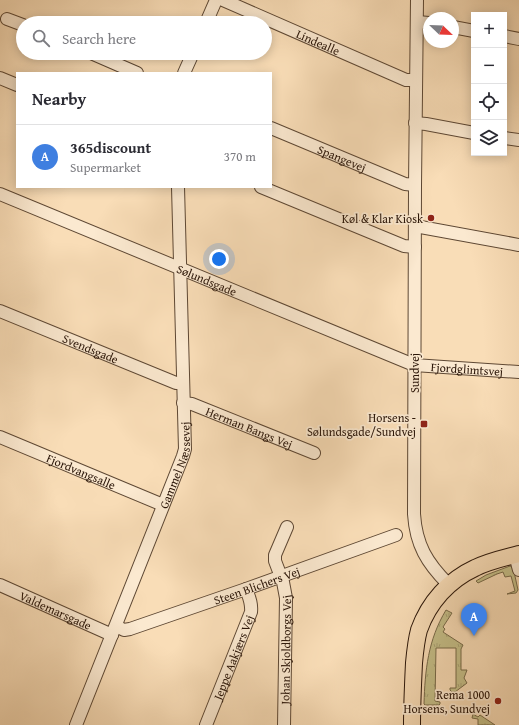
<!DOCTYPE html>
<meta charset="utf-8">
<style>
:root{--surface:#fff;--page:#f7f7f7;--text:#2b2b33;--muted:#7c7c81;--line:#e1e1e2;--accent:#ea580c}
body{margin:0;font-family:"Gentium Book Plus",serif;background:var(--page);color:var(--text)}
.controls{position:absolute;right:12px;top:12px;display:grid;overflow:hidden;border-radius:0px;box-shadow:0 2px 10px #0003}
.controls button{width:36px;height:36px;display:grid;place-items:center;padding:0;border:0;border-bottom:1px solid var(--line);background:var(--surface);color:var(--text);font:20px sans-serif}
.compass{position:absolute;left:423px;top:12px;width:36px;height:36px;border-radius:50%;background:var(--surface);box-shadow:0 2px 10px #0003;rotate:113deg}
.you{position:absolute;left:219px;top:259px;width:14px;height:14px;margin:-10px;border:3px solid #fff;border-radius:50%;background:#1a73e8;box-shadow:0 0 0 6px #1a73e833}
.badge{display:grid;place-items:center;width:26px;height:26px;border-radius:50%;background:var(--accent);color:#fff;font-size:13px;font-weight:700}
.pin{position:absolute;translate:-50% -33px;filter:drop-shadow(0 1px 2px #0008)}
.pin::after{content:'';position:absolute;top:21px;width:14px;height:12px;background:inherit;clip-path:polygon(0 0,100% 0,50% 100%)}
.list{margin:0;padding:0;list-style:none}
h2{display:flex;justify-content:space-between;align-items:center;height:52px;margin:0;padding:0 16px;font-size:17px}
h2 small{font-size:13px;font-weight:400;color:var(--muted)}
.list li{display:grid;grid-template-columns:26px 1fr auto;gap:12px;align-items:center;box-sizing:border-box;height:64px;padding:0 16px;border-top:1px solid var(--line)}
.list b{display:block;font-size:15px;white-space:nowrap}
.list p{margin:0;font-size:13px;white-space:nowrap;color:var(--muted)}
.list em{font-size:13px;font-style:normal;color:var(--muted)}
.icon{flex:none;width:22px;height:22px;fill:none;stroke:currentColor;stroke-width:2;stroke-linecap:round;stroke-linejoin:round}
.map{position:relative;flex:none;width:519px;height:725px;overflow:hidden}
.search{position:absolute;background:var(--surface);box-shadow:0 2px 10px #0003;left:16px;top:16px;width:256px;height:44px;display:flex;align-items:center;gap:10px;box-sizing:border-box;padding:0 14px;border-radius:22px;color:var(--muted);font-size:15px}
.panel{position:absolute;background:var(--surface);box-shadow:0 2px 10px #0003;left:16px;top:72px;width:256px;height:116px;border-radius:0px}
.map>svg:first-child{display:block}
.grass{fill:url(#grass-tufts);stroke:#786a49}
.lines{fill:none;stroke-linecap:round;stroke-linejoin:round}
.minor-casing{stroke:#5e4834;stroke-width:14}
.major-casing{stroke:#2b1609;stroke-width:18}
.minor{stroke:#fbe9d0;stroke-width:12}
.major{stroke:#f9ddb7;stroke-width:16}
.poi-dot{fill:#8f2418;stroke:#fbe9d0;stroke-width:1.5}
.labels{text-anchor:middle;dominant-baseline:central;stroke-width:3.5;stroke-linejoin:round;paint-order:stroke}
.street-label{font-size:12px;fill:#2b1609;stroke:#fbe9d0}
.poi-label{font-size:12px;fill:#2b1609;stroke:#fbe9d0;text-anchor:end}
</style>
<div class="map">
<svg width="519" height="725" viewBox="0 0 519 725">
<defs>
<pattern id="grass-tufts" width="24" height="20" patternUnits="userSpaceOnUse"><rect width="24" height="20" fill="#c5bf89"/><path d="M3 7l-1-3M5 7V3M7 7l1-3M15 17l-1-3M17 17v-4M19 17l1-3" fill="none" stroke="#a9a375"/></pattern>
</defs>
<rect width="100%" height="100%" fill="#f9ddb7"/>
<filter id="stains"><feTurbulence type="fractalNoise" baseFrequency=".005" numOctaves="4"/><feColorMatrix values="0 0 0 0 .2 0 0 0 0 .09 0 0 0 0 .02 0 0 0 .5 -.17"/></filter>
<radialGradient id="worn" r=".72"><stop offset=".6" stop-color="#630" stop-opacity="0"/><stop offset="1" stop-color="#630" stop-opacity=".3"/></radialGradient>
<path class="grass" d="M510 566 513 567 518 590 516 593 507 594 515 591 511 576 505 577 503 572 497 574 478 583 476 581 486 575Z
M446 610 452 613 443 627 445 629 443 632 463 645 461 649V670H467L464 678 467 683 455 692H452L450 690V688H456V648H436L435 701 440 702V704L439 705H425L424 704C425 670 428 640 446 610Z
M473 714 478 717 480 715 495 725H478V719L472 718Z"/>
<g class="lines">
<g class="minor-casing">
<g id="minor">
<path id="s1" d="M223 0 406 80H415"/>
<path d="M417 0 415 185 414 514C416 545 427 563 448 584"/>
<path d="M7 19 23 25"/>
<path d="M417 22 429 23"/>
<path d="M206 23 216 0"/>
<path d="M453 27 474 31"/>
<path d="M504 36 519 39"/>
<path d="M91 53 137 73"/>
<path d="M184 73 193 53"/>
<path d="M0 78 17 85"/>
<path d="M415 123 426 124 474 133"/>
<path id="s2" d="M271 128 405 184 415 185"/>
<path d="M504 138 519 140"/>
<path d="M261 187 404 246 415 247"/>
<path id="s3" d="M0 194 414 365 519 372"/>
<path d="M415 226 519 245"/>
<path id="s4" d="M0 311 176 383H183"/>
<path id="s5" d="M183 403 192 404 314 453"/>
<path id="s6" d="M0 437 163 505"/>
<path d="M515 555 519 570"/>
<path id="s7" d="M0 585 112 635"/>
<path id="s8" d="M116 626 124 630 130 629 246 589 396 535"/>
<path id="s9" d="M76 725 183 456 185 449 178 187"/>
<path id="s10" d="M206 725 251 612C252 603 249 597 246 589"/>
<path id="s11" d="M284 725 286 598 283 582 275 561V555L287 527"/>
</g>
</g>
<g class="major-casing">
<path id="major" d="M412 725C412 704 413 684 414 663 415 652 416 641 419 630 429 602 449 580 475 568 489 561 504 558 519 554"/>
</g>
<use href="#minor" class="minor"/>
<use href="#major" class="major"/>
</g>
<g class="poi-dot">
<circle cx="431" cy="218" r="4"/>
<rect x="420" y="420" width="8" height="8" rx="2"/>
<circle cx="498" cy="701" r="4"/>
</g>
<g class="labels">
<g class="street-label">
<text stroke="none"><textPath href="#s1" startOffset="104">Lindealle</textPath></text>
<text stroke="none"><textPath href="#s2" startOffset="77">Spangevej</textPath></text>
<text stroke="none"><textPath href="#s3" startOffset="224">Sølundsgade</textPath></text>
<text stroke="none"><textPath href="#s4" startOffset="98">Svendsgade</textPath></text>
<text stroke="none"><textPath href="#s3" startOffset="501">Fjordglimtsvej</textPath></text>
<text transform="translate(414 373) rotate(-90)">Sundvej</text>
<text stroke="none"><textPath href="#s5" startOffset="71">Herman Bangs Vej</textPath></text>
<text stroke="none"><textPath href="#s9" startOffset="279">Gammel Næssevej</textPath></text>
<text stroke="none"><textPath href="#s6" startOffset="88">Fjordvangsalle</textPath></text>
<text stroke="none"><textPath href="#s8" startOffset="149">Steen Blichers Vej</textPath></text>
<text stroke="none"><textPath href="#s7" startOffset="61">Valdemarsgade</textPath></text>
<text stroke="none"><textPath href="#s11" startOffset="75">Johan Skjoldborgs Vej</textPath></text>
<text stroke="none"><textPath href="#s10" startOffset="73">Jeppe Aakjærs Vej</textPath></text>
</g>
<g class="poi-label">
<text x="423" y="218">Køl &amp; Klar Kiosk</text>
<text x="416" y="417">Horsens -<tspan x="416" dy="14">Sølundsgade/Sundvej</tspan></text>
<text x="490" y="694">Rema 1000<tspan x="490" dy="14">Horsens, Sundvej</tspan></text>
</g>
</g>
<rect width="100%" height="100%" filter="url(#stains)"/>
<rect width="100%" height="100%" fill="url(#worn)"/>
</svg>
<div class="controls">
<button>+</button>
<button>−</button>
<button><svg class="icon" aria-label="locate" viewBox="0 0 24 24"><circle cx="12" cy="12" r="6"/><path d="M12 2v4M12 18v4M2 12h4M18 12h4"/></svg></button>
<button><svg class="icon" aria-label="layers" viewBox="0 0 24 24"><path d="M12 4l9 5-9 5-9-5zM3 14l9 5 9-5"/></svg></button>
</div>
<svg class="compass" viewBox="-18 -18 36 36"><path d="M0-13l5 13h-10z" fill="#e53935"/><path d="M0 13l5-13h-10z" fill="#7c7c81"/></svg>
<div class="you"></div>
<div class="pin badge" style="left:474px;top:636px;background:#3f7fe0">A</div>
<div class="search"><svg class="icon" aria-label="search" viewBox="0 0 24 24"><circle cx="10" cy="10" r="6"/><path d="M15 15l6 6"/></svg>Search here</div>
<section class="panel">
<h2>Nearby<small></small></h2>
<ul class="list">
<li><span class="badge" style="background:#3f7fe0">A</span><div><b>365discount</b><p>Supermarket</p></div><em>370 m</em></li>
</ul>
</section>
</div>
